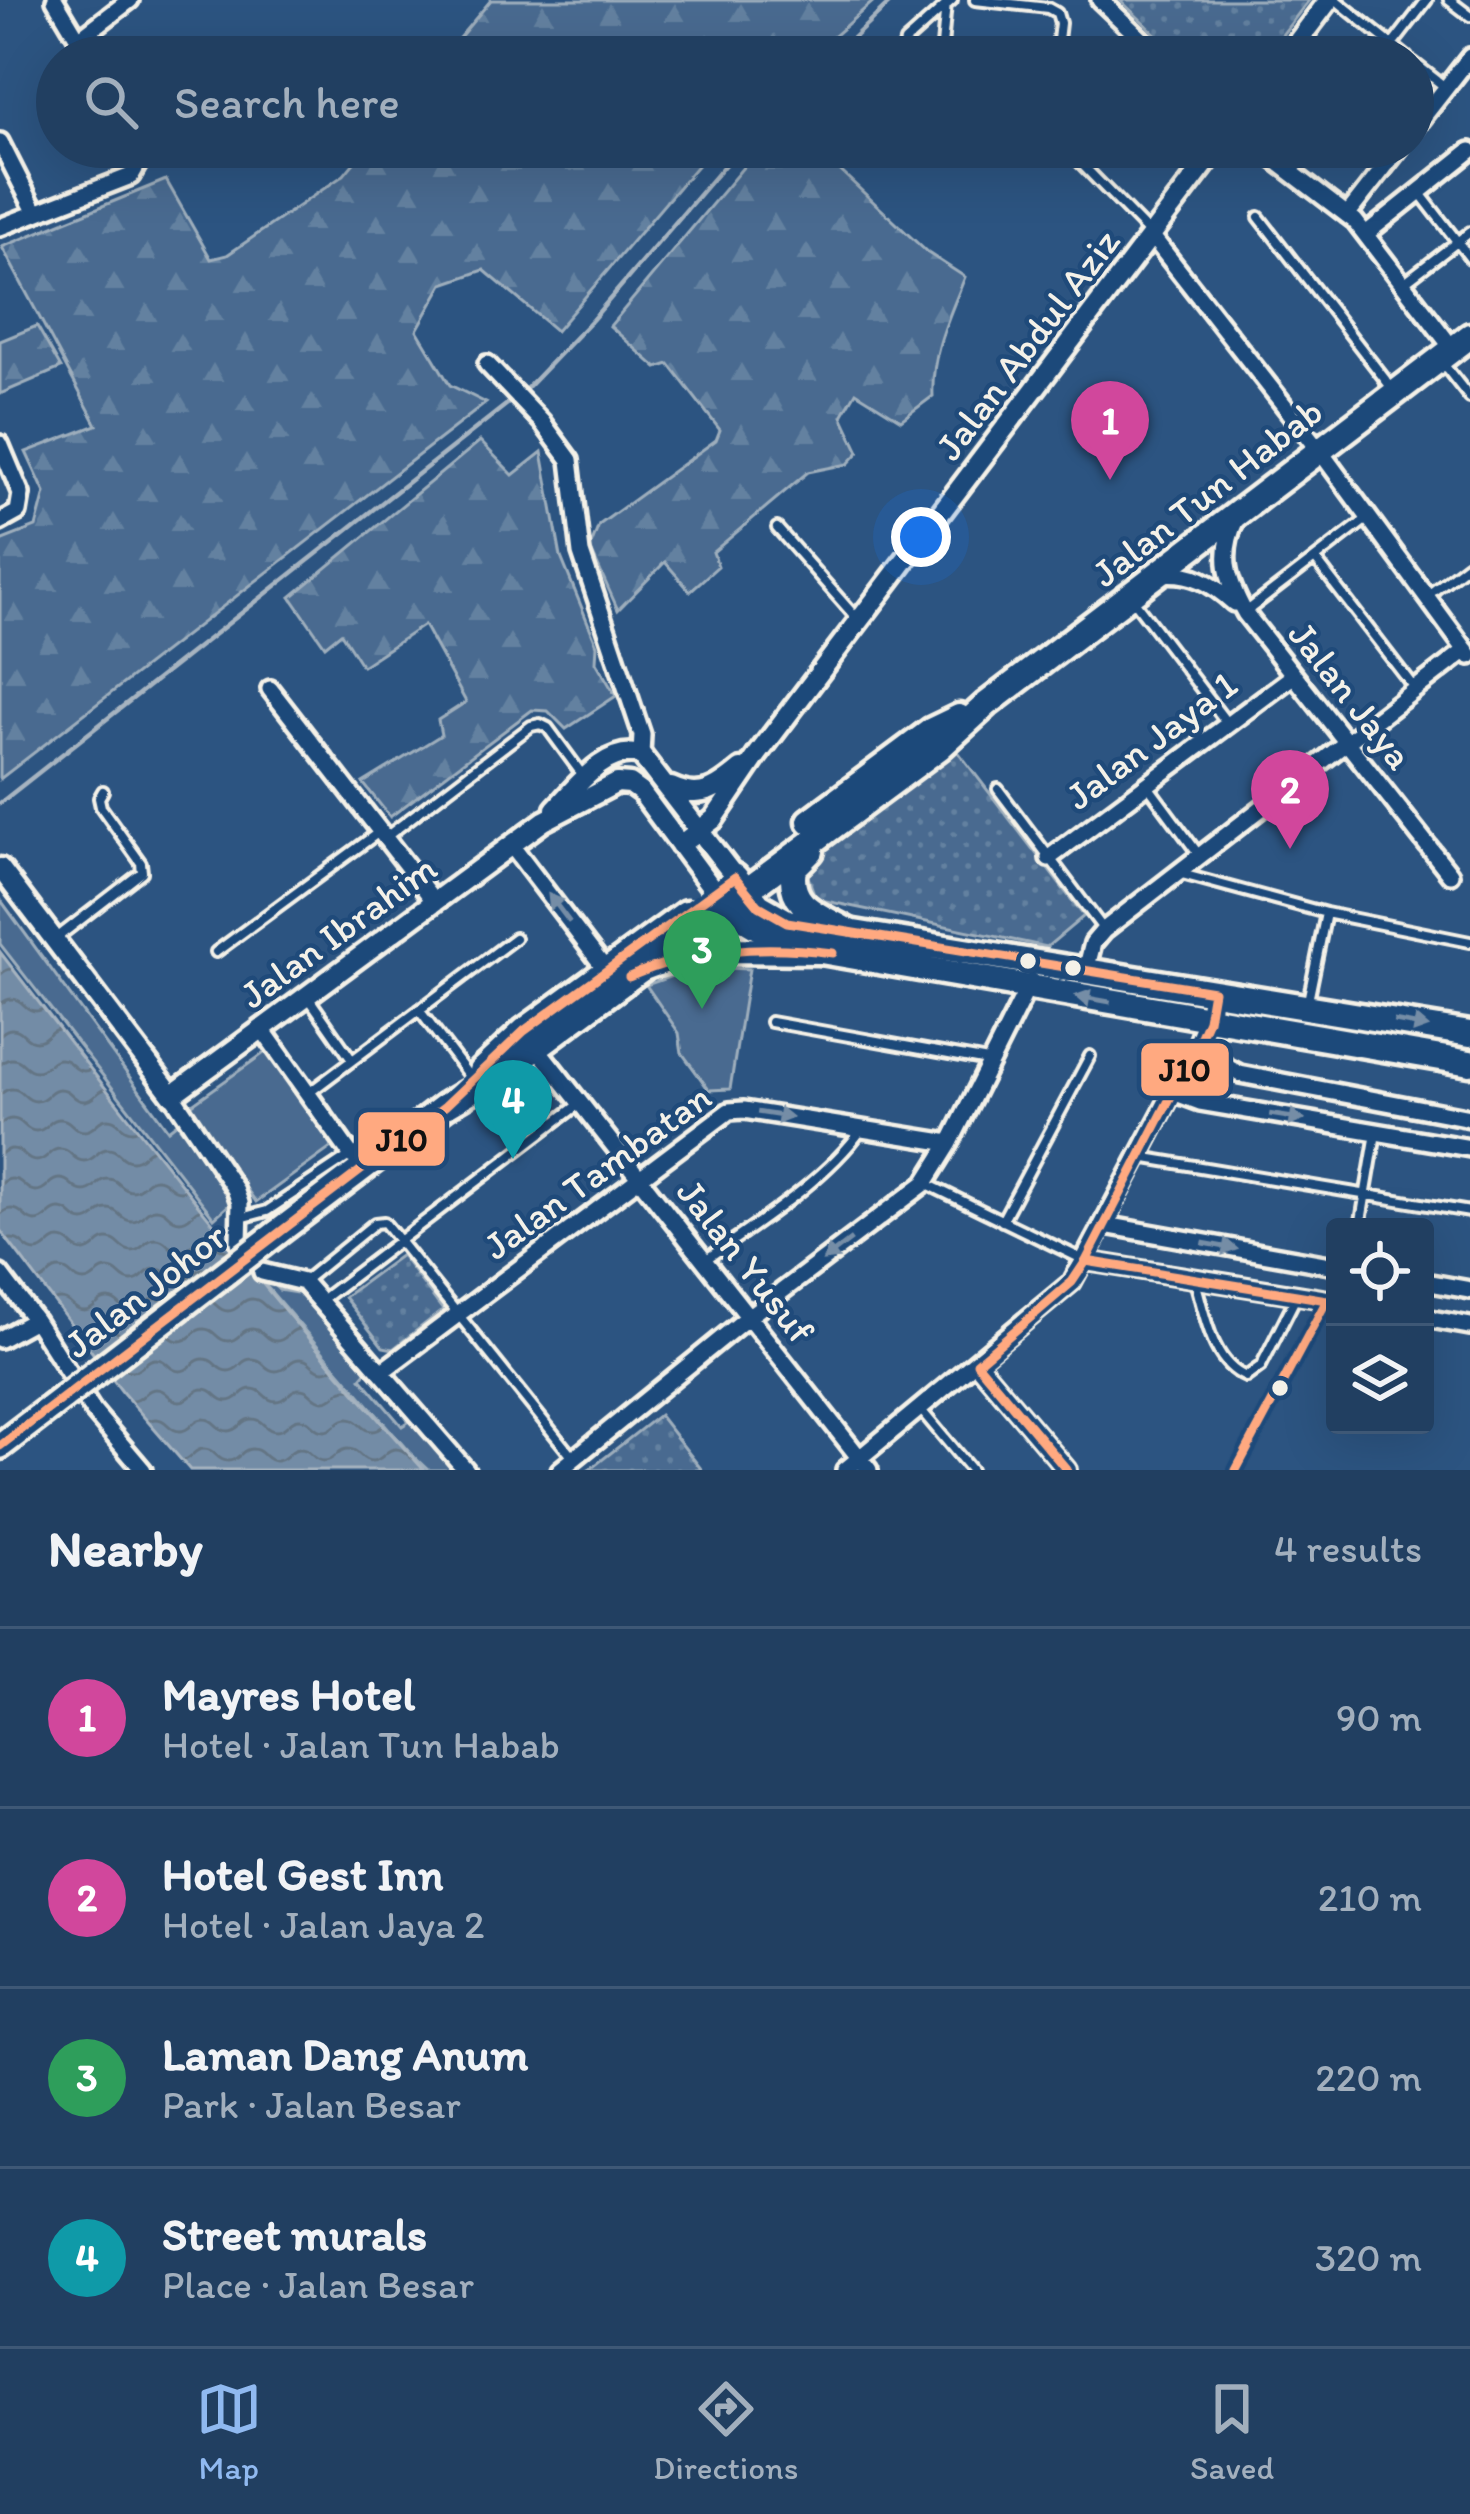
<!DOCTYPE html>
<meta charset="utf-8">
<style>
:root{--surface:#213f61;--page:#294667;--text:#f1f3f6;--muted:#a2afbd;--line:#3e5876;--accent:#90b9f0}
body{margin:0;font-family:Itim,sans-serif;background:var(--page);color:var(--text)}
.controls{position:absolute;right:36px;bottom:36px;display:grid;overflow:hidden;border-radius:12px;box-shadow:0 12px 48px #0002}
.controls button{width:108px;height:108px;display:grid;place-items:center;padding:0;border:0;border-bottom:3px solid var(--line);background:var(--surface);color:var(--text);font:60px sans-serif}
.you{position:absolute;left:921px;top:537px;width:42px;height:42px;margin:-30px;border:9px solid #fff;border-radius:50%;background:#1a73e8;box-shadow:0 0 0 18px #1a73e833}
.badge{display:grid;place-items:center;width:78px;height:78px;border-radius:50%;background:var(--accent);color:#fff;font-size:39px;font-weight:700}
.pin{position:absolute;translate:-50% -99px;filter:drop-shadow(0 3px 6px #0008)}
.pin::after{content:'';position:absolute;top:63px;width:42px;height:36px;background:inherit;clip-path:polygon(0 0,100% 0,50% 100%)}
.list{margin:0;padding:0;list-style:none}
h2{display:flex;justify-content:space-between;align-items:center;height:156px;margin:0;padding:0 48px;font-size:51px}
h2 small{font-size:39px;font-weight:400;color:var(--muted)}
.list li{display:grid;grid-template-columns:78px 1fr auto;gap:36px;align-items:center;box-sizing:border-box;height:180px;padding:0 48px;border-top:3px solid var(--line)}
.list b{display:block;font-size:45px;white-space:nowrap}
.list p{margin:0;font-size:39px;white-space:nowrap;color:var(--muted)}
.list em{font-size:39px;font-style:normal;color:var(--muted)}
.icon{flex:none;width:66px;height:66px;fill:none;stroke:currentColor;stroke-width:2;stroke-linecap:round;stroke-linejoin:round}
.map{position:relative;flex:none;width:1470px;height:1470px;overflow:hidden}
.search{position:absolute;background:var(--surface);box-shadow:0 12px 48px #0002;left:36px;right:36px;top:36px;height:132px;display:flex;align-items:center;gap:30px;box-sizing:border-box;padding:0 42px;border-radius:66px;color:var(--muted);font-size:45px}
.sheet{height:876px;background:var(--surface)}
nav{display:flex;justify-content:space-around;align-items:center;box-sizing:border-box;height:168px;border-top:3px solid var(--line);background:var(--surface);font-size:33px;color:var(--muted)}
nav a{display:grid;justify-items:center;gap:6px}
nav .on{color:var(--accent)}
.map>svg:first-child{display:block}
.grass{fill:url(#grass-dots);stroke:#9eaebc;stroke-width:3}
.forest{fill:url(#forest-firs);stroke:#9eaebc;stroke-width:3}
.park{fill:#496b90;stroke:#9eaebc;stroke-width:3}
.water{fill:url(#water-waves);stroke:#a7b4c0;stroke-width:3}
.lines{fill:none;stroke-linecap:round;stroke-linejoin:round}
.stream{stroke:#a7b4c0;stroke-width:4.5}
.service-casing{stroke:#f4f1e8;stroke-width:16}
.minor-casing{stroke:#f4f1e8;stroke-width:24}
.tertiary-casing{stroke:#f4f1e8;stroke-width:27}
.primary-casing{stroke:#f4f1e8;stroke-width:33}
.trunk-casing{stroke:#f4f1e8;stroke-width:33}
.service{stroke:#1f4a7a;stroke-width:8}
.minor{stroke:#1f4a7a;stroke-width:15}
.tertiary{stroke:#1f4a7a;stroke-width:18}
.primary{stroke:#1f4a7a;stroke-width:24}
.trunk{stroke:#1f4a7a;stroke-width:24}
.trunk-bridge-casing{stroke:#f4f1e8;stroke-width:33;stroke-linecap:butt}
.trunk-bridge{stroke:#1f4a7a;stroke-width:24}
.bus-1-casing{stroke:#1f4a7a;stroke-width:18}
.bus-1{stroke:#ffa980;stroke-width:9}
.oneway{fill:#748da6}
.bus-dot{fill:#f4f1e8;stroke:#1f4a7a;stroke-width:4.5}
.labels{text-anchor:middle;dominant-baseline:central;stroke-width:9;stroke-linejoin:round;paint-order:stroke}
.street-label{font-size:39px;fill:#f4f1e8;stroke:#1f4a7a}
.line-badge{stroke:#1f4a7a;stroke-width:4.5}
.pale-badge-label{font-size:33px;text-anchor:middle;font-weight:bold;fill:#111}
</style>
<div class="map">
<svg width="1470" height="1470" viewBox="0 0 1470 1470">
<defs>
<pattern id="grass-dots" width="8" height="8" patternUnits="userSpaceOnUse" patternTransform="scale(3)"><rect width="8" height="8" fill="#496b90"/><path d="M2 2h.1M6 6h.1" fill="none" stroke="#6481a0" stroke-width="1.8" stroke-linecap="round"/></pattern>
<pattern id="forest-firs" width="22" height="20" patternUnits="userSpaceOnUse" patternTransform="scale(3)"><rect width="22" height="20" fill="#496b90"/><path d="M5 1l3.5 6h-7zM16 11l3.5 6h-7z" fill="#6481a0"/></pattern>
<pattern id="water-waves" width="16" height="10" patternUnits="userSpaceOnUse" patternTransform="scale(3)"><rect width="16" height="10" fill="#738ca6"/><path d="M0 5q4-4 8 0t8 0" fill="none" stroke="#647484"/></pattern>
</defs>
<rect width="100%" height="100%" fill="#2c5481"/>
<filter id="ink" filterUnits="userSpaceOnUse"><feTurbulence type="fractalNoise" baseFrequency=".00833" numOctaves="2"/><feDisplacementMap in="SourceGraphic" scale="24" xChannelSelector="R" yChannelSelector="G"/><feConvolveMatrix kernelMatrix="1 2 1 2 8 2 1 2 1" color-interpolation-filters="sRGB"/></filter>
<g filter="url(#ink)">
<path class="grass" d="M1120 0H1309L1265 57H1180Z
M956 749 1084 916 1047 947 816 899 804 866Z
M401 1255 443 1310 393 1349 383 1347 344 1297Z
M659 1415 702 1470H589Z"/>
<path class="forest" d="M491 0H875L810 57H443Z
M367 147H713L556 331 484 270 443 284 417 330 450 385 486 403 0 779V541L36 527 45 493 26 452 97 425 2 247 166 180 211 259 227 255 344 175Z
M760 147H815L928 253 965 277C949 317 931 353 933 396L901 420 856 392 842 416 859 452 848 464 808 472 713 552 718 566 690 591 665 562 618 610 590 548 599 525 716 440 720 430 669 364 657 368 610 326Z
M37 326 61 368 0 394V341Z
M480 441 513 475 542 452 561 557 597 645 596 662 616 696 566 729 548 711 532 710 390 817 363 783 441 735 438 720 466 702 424 625 362 666 341 633 325 646 291 597Z"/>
<path class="park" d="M0 899 168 1130 177 1123 231 1194V1203L214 1218 0 944Z
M698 967 749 969 730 1089 709 1090 682 1053 679 1033 646 985Z
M267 1051 335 1145 256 1202 188 1107Z
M264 1276 279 1290 303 1294 367 1371 361 1378 402 1426 410 1421 453 1470H428L409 1452 260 1279Z"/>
<path class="water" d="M0 952C136 1129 273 1304 424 1470H190L123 1393 0 1230Z"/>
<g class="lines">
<path class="stream" d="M833 57 893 0
M526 389 592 320 740 147
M0 803 511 401"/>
<g class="service-casing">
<path id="service" d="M975 0 1048 8 1057 13 1060 23 1056 57
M1336 0 1407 57
M1449 0 1470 16
M901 57 905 42 952 0
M941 57 946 3
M1383 57 1427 0
M1413 62 1445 87
M1065 147 1150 234
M1293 173 1313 147
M1419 192 1470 258
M1259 217 1394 391
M1405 282 1470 232
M1444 365 1470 398
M777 528 859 621
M1315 559 1415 689
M1428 595 1470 563
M1134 601 1227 723
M1247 611 1368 518
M1148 786 1199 855
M998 789 1104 930
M386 837 531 726 540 724 548 728 584 777
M1178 873 1326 913 1470 942
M54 940 142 872 141 863 101 807 99 798 103 791
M216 952 379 832
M308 997 352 1060
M1307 1006 1326 913
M419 1010 472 1080
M771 1022 988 1061
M310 1092 515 938
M1140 1157 1470 1212
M925 1183 1084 1260
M241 1218 267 1211 384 1133 404 1126
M1002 1221 1090 1056
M1360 1227 1376 1133
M705 1260C756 1224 826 1180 862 1129
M1194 1278C1205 1312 1210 1362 1246 1377L1261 1366 1296 1297
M304 1281 375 1223 384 1222 574 1459
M320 1301 579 1104
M921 1410 971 1470
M1236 1470 1326 1302"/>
</g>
<g class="minor-casing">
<path id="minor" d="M55 0 89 57
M1100 0 1160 57
M79 39 130 0
M1413 130 1470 57
M0 142 36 213
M1258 147 1355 221 1453 349
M1347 215 1400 147
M0 227 131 176 139 162 138 147
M1367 233 1470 151
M1151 235 1320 451 1470 656
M487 364 542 422 570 460 581 553 642 735 641 755
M0 444 21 494 18 512 0 522
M1236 519C1219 555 1227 580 1245 613L1450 874
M1161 574C1192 571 1212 583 1234 603
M270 689 434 901
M511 845 606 970
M1049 858 1293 676
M1086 970 1093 943 1104 930 1466 650
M262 1029 352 1156
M533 1043 869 1470
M1195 1050 1240 1074 1470 1118
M1173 1092 1200 1102 1470 1148
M172 1095 235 1189 240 1203 239 1242
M1105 1225 1335 1266
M1086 1261 1335 1301
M262 1272 303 1282 466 1470
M0 1274 35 1320 93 1411 143 1470
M1425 1282 1470 1290
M1425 1318 1470 1326
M0 1339 35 1320
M977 1363 1067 1470
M381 1372 729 1111 744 1110 950 1143
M560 1470 748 1317 925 1183 950 1143 1031 981
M845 1470 1072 1282 1195 1050 1210 1012"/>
</g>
<g class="tertiary-casing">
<path id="tertiary" d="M1286 57 1329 0
M671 787C701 801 717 789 741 769
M555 809C577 786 607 745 641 755L735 877
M680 845 714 819 758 754 1218 147
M0 868 172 1095 544 821 617 783 630 784 641 792 715 892"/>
</g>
<g class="primary-casing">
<path id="primary" d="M735 877 759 906 787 922 1470 1034
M715 892C746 927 776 939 821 951L1470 1063"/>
</g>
<g class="trunk-casing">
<path id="trunk" d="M810 821 932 730 959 717
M811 851 794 868C786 910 825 916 852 934
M657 963 707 950 821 951
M481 1071 524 1031 686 913
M277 1233 445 1106 504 1071 940 747 987 704 1470 336
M0 1446 64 1397"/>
</g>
<use href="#service" class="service"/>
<use href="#minor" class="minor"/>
<use href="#tertiary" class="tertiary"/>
<use href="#primary" class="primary"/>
<use href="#trunk" class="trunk"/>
<g class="trunk-bridge-casing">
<path id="trunk-bridge" d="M64 1397 277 1233"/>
</g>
<use href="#trunk-bridge" class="trunk-bridge"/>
<g class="bus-1-casing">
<path id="bus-1" d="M629 977C695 948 762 944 833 953
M1086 1261 1327 1300
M0 1446 445 1106 524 1031 735 877 759 906 787 922 1213 991 1208 1020 1195 1050 1086 1261 1072 1282 977 1363 1067 1470
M1236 1470 1327 1300"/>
</g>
<use href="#bus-1" class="bus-1"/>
</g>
<defs><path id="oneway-solid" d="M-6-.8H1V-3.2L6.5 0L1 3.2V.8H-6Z" transform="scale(3)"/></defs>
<g class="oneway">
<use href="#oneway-solid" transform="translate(559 908) rotate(-127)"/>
<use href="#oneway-solid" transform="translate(1093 999) rotate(-170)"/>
<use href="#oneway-solid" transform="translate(1411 1024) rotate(10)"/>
<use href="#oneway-solid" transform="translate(775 1115) rotate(9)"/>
<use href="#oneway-solid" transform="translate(1287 1117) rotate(9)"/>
<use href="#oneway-solid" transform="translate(1220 1246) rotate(10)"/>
<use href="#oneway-solid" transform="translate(837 1250) rotate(143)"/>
</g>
</g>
<g class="bus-dot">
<circle cx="1028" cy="961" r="10"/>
<circle cx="1073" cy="968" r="10"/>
<circle cx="1280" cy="1388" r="10"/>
</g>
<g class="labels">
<g class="street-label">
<text transform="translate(1027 344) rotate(-53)">Jalan Abdul Aziz</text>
<text transform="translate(1207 492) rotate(-38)">Jalan Tun Habab</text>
<text transform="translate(1351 695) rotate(52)">Jalan Jaya</text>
<text transform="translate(1151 740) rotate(-37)">Jalan Jaya 1</text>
<text transform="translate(338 931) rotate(-36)">Jalan Ibrahim</text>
<text transform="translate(597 1171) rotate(-36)">Jalan Tambatan</text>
<text transform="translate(746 1261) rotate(52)">Jalan Yusuf</text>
<text transform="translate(145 1290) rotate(-38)">Jalan Johor</text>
</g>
</g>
<g class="line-badge">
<rect x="1139" y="1041" width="92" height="57" rx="12" fill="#ffa980"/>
<rect x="356" y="1110" width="91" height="58" rx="12" fill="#ffa980"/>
</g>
<g class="pale-badge-label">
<text x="1185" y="1081">J10</text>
<text x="402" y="1151">J10</text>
</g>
</svg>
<div class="controls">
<button><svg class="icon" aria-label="locate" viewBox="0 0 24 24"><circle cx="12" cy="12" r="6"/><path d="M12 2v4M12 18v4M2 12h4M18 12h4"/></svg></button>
<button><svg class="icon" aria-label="layers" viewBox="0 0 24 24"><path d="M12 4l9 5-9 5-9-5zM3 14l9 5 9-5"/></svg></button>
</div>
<div class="you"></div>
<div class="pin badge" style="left:1110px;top:480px;background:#d1479c">1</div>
<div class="pin badge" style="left:1290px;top:849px;background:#d1479c">2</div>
<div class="pin badge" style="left:702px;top:1009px;background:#2e9e5b">3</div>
<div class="pin badge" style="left:513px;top:1159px;background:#0f9aa8">4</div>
<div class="search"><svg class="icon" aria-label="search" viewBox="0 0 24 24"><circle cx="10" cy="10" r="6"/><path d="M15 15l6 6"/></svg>Search here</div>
</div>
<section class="sheet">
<h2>Nearby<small>4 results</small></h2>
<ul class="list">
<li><span class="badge" style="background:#d1479c">1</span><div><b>Mayres Hotel</b><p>Hotel · Jalan Tun Habab</p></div><em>90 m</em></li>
<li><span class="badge" style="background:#d1479c">2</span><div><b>Hotel Gest Inn</b><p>Hotel · Jalan Jaya 2</p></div><em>210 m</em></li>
<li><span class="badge" style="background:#2e9e5b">3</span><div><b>Laman Dang Anum</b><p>Park · Jalan Besar</p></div><em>220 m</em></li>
<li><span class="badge" style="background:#0f9aa8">4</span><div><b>Street murals</b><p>Place · Jalan Besar</p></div><em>320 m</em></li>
</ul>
</section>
<nav>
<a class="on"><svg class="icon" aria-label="map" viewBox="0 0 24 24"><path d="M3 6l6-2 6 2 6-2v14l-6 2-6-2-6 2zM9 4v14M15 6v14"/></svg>Map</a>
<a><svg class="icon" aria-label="directions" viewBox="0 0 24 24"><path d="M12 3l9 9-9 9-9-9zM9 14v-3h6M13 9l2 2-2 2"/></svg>Directions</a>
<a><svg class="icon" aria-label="saved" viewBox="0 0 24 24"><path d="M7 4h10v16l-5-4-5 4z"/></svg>Saved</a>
</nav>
